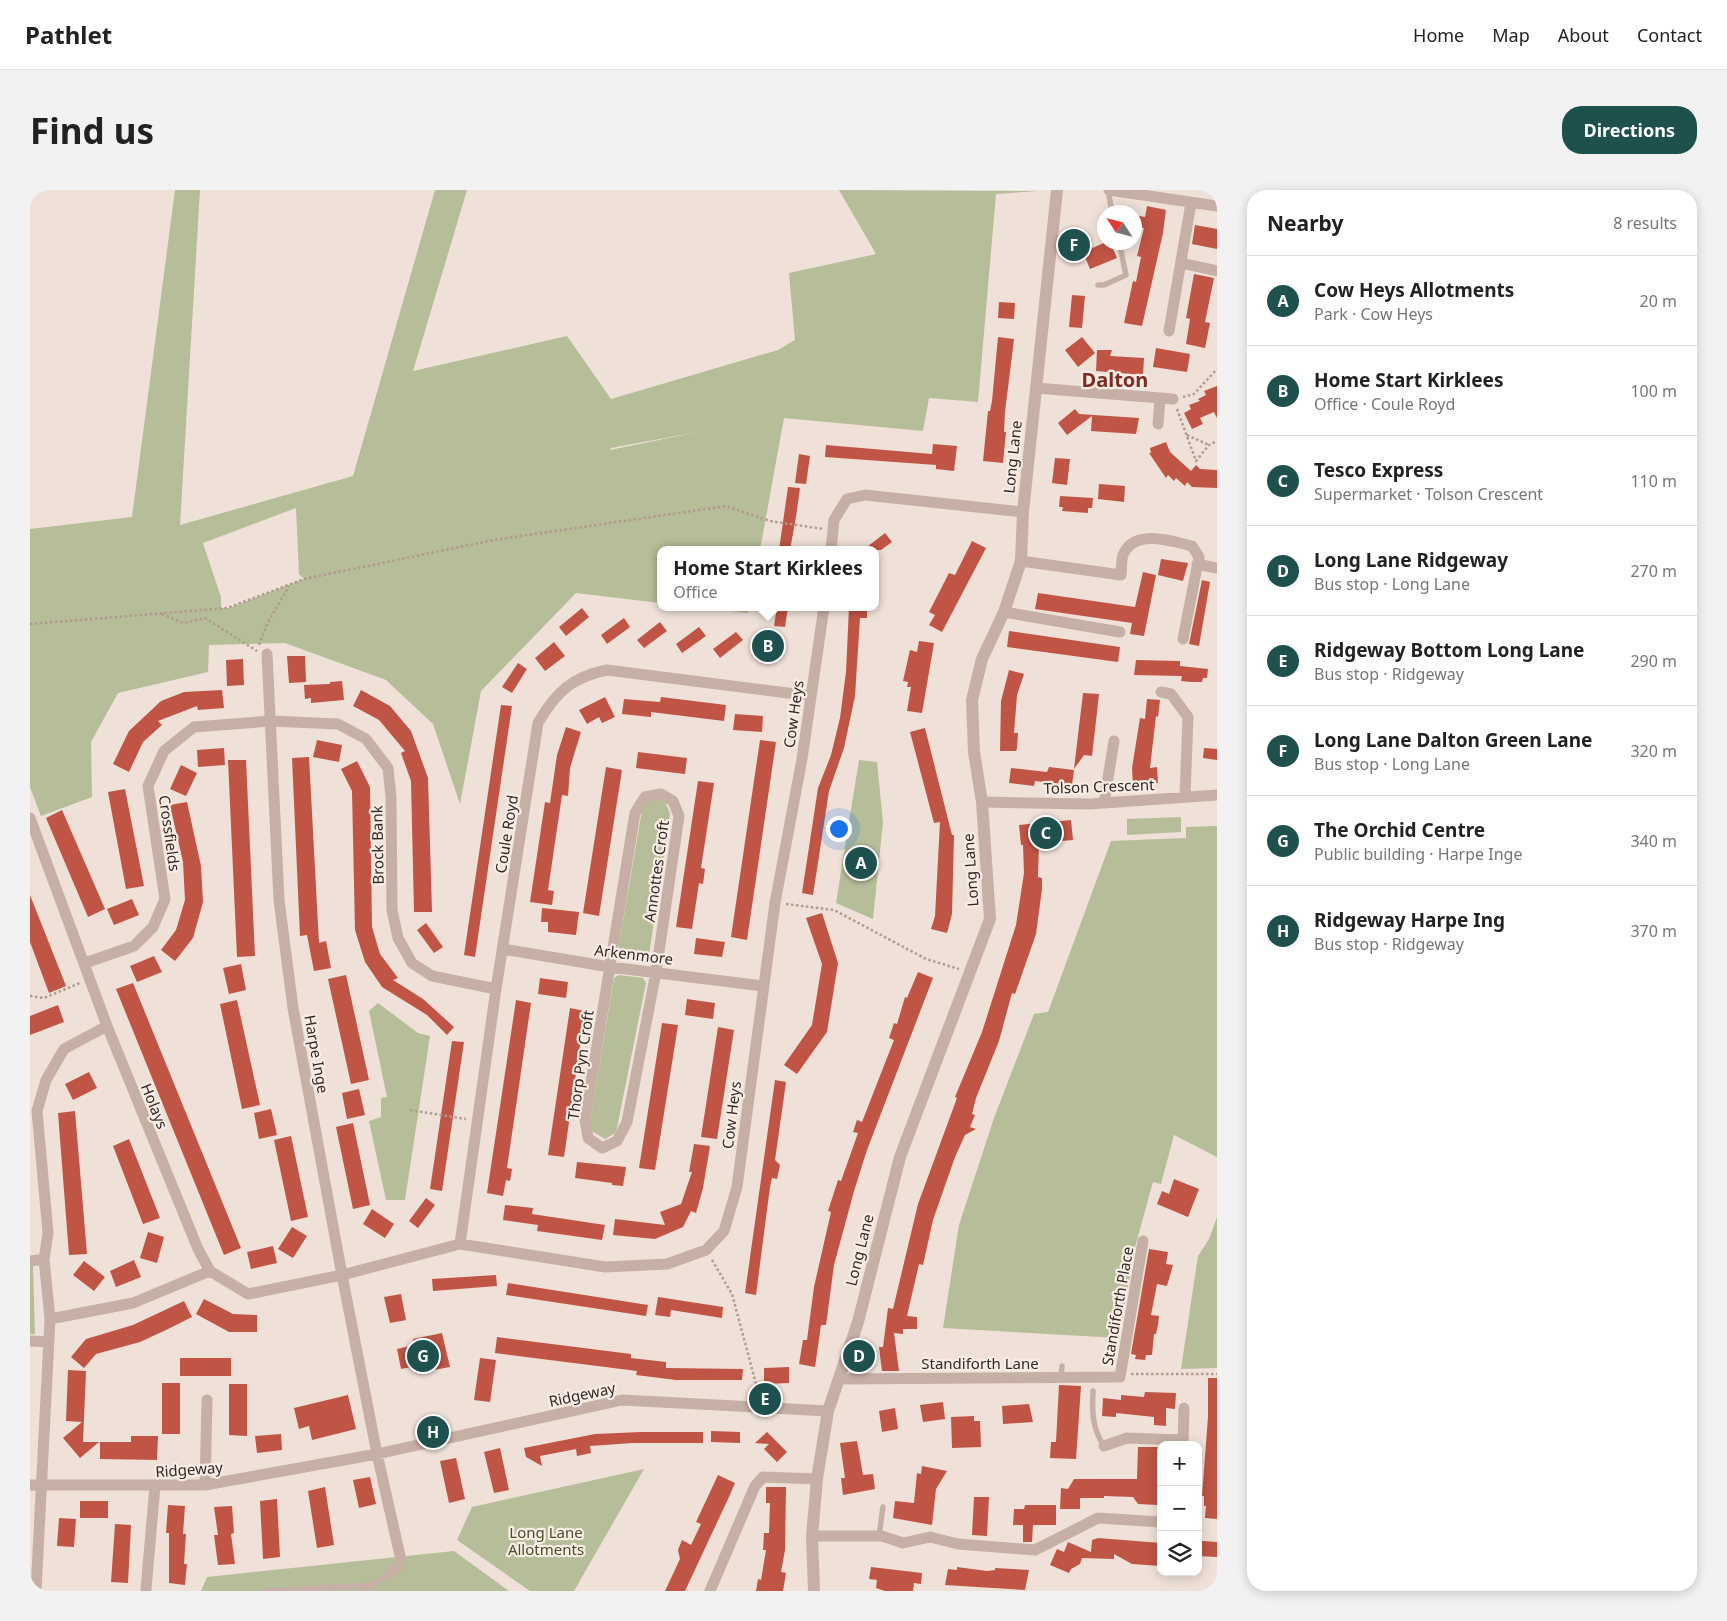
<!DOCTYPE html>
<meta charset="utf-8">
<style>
:root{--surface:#fff;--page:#f2f2f2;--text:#222;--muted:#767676;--line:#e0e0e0;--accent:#1e514e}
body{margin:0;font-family:"Noto Sans",sans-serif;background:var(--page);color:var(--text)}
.controls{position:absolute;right:15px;bottom:15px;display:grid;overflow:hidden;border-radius:10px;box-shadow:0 2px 12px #0003}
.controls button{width:45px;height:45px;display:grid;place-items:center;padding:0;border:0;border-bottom:1px solid var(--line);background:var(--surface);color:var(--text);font:25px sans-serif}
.compass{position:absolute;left:1067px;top:15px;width:45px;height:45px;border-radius:50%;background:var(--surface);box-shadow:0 2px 12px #0003;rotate:306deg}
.you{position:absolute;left:808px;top:638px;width:18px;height:18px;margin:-12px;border:4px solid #fff;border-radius:50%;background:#1a73e8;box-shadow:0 0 0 8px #1a73e833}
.badge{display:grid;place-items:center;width:32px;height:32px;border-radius:50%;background:var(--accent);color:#fff;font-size:16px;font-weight:700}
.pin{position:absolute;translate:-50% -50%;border:2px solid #fff;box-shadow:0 1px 5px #0006}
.popup{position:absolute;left:627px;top:356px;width:222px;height:65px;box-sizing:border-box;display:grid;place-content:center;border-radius:10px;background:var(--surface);filter:drop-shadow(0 1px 4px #0005);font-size:16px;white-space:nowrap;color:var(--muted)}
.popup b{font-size:19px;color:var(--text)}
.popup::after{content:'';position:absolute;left:50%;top:100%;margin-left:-10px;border:10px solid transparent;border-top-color:var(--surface)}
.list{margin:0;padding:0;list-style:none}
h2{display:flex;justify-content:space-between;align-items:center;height:65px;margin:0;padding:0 20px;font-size:21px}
h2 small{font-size:16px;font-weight:400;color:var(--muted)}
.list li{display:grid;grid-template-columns:32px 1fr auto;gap:15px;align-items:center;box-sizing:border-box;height:90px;padding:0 20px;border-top:1px solid var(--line)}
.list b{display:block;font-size:19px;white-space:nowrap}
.list p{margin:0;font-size:16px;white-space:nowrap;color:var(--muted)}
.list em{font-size:16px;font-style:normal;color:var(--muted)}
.icon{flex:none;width:28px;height:28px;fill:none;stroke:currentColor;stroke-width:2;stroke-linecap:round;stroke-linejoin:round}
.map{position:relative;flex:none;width:1187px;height:1401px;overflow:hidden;border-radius:20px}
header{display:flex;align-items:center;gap:30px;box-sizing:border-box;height:70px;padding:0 25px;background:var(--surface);border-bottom:1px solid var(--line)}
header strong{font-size:24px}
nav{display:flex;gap:28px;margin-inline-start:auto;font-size:18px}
.intro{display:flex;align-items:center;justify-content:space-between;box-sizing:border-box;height:120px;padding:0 30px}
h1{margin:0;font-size:35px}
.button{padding:12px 22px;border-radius:20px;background:var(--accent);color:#fff;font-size:18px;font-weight:700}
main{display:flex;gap:30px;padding:0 30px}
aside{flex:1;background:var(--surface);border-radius:20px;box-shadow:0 2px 12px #0003}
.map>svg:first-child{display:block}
.green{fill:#b6bd99;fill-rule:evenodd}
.building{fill:#c05445}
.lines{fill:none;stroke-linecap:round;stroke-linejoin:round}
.path{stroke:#b29a8f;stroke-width:2.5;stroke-dasharray:2.5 2.5;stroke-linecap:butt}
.service{stroke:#c6b0a5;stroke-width:5.5}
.minor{stroke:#c6b0a5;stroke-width:11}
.tertiary{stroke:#c6b0a5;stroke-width:12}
.labels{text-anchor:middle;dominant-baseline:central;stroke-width:4.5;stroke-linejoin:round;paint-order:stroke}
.street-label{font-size:15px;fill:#322826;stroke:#f8ece4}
.park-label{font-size:15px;fill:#474f2b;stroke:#f8ece4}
.district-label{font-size:20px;font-weight:bold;fill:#7d2d23;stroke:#f8ece4}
</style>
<header>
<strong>Pathlet</strong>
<nav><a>Home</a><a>Map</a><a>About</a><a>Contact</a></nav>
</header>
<div class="intro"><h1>Find us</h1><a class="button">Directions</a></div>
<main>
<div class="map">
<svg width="1187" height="1401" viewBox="0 0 1187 1401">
<rect width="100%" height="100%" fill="#efe1d8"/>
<path class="green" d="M145 0H170L150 335 323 286 405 0H437L383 181 537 146 581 209 748 160 765 150 759 83 846 64 809 0 1008 1 966 4 948 212 899 208 893 241 754 228 730 360H630V413L546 403 451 501 430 614 403 534 356 490 255 453 179 455 178 482 88 503 61 552 62 607 11 626 0 597V339L102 327ZM668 242 580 260 581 258ZM266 318 269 384 274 389 199 418H191V407L173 353Z
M669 417H719L718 423Z
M829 570 847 572 853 632 843 729 806 713Z
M626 608 635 612 640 623 619 765 613 770 591 768 588 761 612 620 616 612Z
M1151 627V642L1097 645V629Z
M1187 636V967L1144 945 1131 994 1123 992 1105 1057 1089 1148 913 1138 929 1035 964 928 1004 824 1018 822 1081 651 1156 648V637Z
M589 785 613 788 616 793 587 938 585 943 575 949 562 941 560 932 584 788Z
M348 813 388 843 400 846 375 1010H356L339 931 351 927V908L357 907 339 821Z
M1187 1027V1178L1151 1179 1168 1066 1179 1049Z
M0 1076H3L5 1144H0Z
M614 1279 544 1401H500L427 1350 442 1317Z
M424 1361 479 1401H171L177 1387Z"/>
<path class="building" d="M1117 16 1136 20 1133 43 1112 136 1094 133 1103 91 1106 92 1111 67 1107 66 1114 38 1104 36V25L1115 27Z
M1165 35 1187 39V59L1162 54Z
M1076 52H1080L1087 68 1060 79 1053 62Z
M1164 84 1184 88 1175 132 1180 133 1175 158 1156 154 1160 129 1156 128Z
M1042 105 1055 106 1052 138 1039 137Z
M969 112 985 113 984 129 968 128Z
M968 147 984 149 975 222 974 242H976L973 273 953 271 958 221H960L962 211Z
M1052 147 1065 163 1048 177 1035 160Z
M1126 158 1160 164 1157 182 1123 177Z
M1067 160H1082L1080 166 1114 168 1113 185 1066 181Z
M1187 196V228L1184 222 1170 228 1173 234 1162 239 1154 223 1161 219 1159 215 1170 211 1168 209 1176 205 1174 201Z
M1045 219 1049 224 1109 228 1106 244 1061 241 1062 226 1037 245 1028 233Z
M1136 252 1140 262 1161 281 1166 275 1170 279 1187 280V298L1162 297 1157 292 1155 296 1146 288 1144 291 1138 285 1136 288 1119 263H1121L1120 258Z
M903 254 927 256 924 281 906 279V275L795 267 796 255 902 264Z
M769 264 780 266 776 294 765 293Z
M1025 268 1040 269 1037 295 1022 293Z
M1069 294 1095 296 1094 312 1068 309Z
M758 297 770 298 766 327 760 360H749Z
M1030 306 1063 308 1062 318H1058V323L1032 321 1033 317H1029Z
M855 343 862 352 851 360H833Z
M942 351 956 358 912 442 899 435 905 425 899 422 919 383 925 385Z
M1131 369 1158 373 1153 391 1128 385Z
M1113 382 1126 385 1114 446 1100 444 1102 433 1005 419 1008 403 1105 417Z
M1172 390 1180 392 1169 456 1159 454Z
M747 417H758L755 437 744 436Z
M819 417H837V428H830L825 506 814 558 799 601 783 705 772 703 788 598 801 565 810 528 816 482Z
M552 418 559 427 536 446 529 437Z
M594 428 600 437 577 454 571 445Z
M630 432 637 441 614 458 607 450Z
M669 437 676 446 652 463 646 454Z
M979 441 1090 457 1088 472 977 457Z
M706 442 713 450 690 468 683 459Z
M734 442 742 451 743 442 754 455 734 471 720 453Z
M889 451 904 453 892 523 877 521 881 497H877L878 492 873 491 880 460 887 462Z
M524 452 535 466 515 481 505 468Z
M257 466H275L276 492 259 493Z
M213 469 214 495 197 496 196 470Z
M1106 470 1150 471V476L1178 479 1177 488H1173L1172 492H1161L1151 491 1152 486 1104 485Z
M488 473 497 479 482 503 472 497Z
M979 480 994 484 987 505 984 543H988L987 558 986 561H970L971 511Z
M312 491 314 510 281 513V508L275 509 274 495 300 494V492Z
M192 500 194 518 168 520 167 516 128 531 132 535 113 552 99 582 83 574 99 541 131 511 154 502Z
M331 500 360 516 381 541 398 588 402 722H384L381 591 371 563 375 561 349 530 323 516Z
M1053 503 1069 504 1065 540 1062 566 1054 565 1044 579Z
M575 507 585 527 572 533 569 527 557 534 549 520Z
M631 507 696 515 694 531 621 522V527L592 524 594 509 630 512Z
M1117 509 1130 510 1128 527 1126 526 1120 578 1127 577 1128 593 1103 594 1102 578 1110 528 1115 529Z
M471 515 482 516 445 767 434 765Z
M705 524 733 526 732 542 703 540Z
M536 537 551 542 540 578 538 606 532 605 518 700 524 701 522 715 500 712 515 612 520 613 527 565Z
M895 538 922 645H924L922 724 917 743 901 739 905 726 910 632 904 633 880 542Z
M287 550 312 555 309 572 283 567Z
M730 550 746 552 717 750 701 747Z
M194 558 195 575 168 577 167 560Z
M1174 558 1187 559V570L1173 568Z
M608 562 657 568 655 584 606 578Z
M279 567 289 753 296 751 301 778 284 781 277 745 270 746 262 568Z
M198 570H216L225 766 207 767Z
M327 571 340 597 342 737 350 764 368 788 363 790 393 809 424 837 417 845 397 825 352 797 335 772 325 740 322 601 311 579Z
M151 575 167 583 156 606 140 599Z
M576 577 592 580 569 726 553 723Z
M1019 577 1044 580 1042 595 1005 591 1004 596 979 593 981 578 1017 582Z
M668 591 684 593 671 678 675 679 673 694 669 693 662 739 646 737Z
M95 599 114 696 96 699 78 602Z
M157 612 171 676 173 712 163 748 145 771 131 760 146 740 155 710 153 672 140 615Z
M32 620 75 719 58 727 16 628Z
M1041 630 1043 650 1009 653 1008 687 1012 688V699L1006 744 985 804 982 803 969 851 946 908 942 924 945 925 940 937 946 939 935 945 925 967 903 1030 893 1075 889 1074 877 1126 887 1127V1139H873V1144L864 1143 869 1181H852L849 1157H853L858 1118 863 1119 888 1014 927 908 925 907 952 842 986 735 994 683 993 655H991L989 635Z
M0 705 36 796 19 803 0 752Z
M102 709 109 725 84 735 77 719Z
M512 718 549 722 546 745 518 742V732H511Z
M792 723 808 773 797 842 767 884 754 875 782 835 792 774 776 728Z
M396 733 413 757 404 763 387 740Z
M666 748 695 752 692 767 664 764Z
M124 766 132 782 107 792 100 776Z
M211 774 216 800 199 804 193 778Z
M888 782 903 788 837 960 824 1001 804 1075 796 1135H791L785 1177 769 1174 773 1150H777L784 1097 801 1022 798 1021 808 990 811 991 828 943 823 942 827 930 832 932 864 850 859 848 864 833 867 834 875 807 877 808Z
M316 785 339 890 321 894 298 789Z
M510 788 538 792 536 808 508 804Z
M103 793 211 1058 194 1065 86 799Z
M657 809 685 813 683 829 655 825Z
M207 810 230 915 212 919 190 814Z
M486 810 501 813 477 978 482 979 480 991 476 990 473 1006 457 1003Z
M28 815 34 832 0 845V826Z
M540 818 555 821 534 967 518 965Z
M632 833 648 835 625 980 609 978Z
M688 837 704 840 687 949 671 947Z
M422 851 434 852 412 1001 400 999Z
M59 882 67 898 43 910 35 894Z
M745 890 756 892 745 970 750 975 747 989 742 988 740 997 726 1105 715 1103Z
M329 899 335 925 317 929 312 903Z
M241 919 247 945 229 949 224 923Z
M45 921 57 1064 39 1065 28 923Z
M323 933 340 1015 323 1019 306 937Z
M261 946 278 1027 261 1031 244 950Z
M99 949 130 1028 113 1034 83 956Z
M664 954 680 956 673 998 666 1023 661 1021 653 1037 625 1049 583 1045 585 1029 635 1035 630 1022 651 1014 662 982H659Z
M547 972 596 977 593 996 582 995V993L545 988Z
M1144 989 1169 999 1158 1027 1127 1014 1132 1001 1139 1004Z
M396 1008 405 1015 388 1038 379 1031Z
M475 1015 503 1018 502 1024 575 1035 572 1050 507 1041 508 1035 473 1030Z
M342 1019 364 1034 355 1048 333 1034Z
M262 1037 277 1046 263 1068 248 1059Z
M118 1042 134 1047 127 1073 110 1068Z
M243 1056 247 1073 221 1079 217 1062Z
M1119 1059 1138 1062 1136 1074 1143 1075 1137 1096 1127 1094 1121 1125 1129 1126 1128 1135 1126 1144H1124L1122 1165H1116L1115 1170 1105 1169 1106 1165 1101 1164Z
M104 1070 111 1087 86 1097 80 1081Z
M54 1071 75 1087 64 1101 43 1085Z
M466 1085 467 1096 403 1101 402 1089Z
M478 1093 618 1115 616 1126 476 1105Z
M371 1104 376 1130 360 1133 354 1107Z
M628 1107 693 1117 692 1128 641 1120 640 1127 625 1125Z
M174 1109 203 1124 227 1125V1142H199L166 1124Z
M154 1111 162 1127 136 1140 110 1152 66 1164 54 1178 41 1167 56 1149 103 1135Z
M412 1143 420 1177 398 1181 396 1174 371 1179 367 1159 384 1155 383 1149Z
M467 1147 601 1164V1168L636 1172V1178L713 1179 712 1190H646L606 1185 607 1181 465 1163Z
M150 1168H201V1186H150Z
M450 1168 466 1170 460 1212 444 1210Z
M759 1177V1193L734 1194V1178Z
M38 1180 56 1181 53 1252H69L50 1268 33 1248 52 1232 36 1231Z
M1178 1188H1187V1329L1175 1328 1176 1316H1174V1306H1172L1178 1227Z
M132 1193H150V1244H132Z
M199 1194H217V1246L199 1245Z
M1029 1195 1051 1196 1046 1269 1020 1268 1021 1252H1026Z
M1115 1202 1146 1203 1145 1219 1136 1218V1236L1124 1235V1227L1086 1223V1227L1072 1226 1073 1208 1091 1210V1205L1114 1207Z
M318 1205 326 1239 282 1250 279 1236 269 1239 264 1218Z
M913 1212 915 1229 893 1232 890 1215Z
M999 1214 1003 1232 973 1234 972 1216Z
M865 1218 868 1239 852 1242 849 1221Z
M944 1226V1231H950L951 1257 922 1258 921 1227Z
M681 1241 710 1242V1253L681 1252Z
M611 1242H673V1253H602L560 1256 561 1263 547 1266 546 1259 510 1266 512 1276 496 1267 494 1258 565 1244Z
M737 1242 757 1262 747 1272 734 1259 739 1254 725 1253Z
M251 1244 252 1260 227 1263 225 1246Z
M101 1246H128L127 1270 70 1269V1252H101Z
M827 1251 833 1285 843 1284 845 1299 813 1305 811 1288H815L810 1253Z
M1108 1257H1129L1131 1261V1299L1128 1315 1108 1314 1103 1307 1074 1306V1308H1050V1319H1030L1031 1298 1038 1299 1044 1289H1107Z
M470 1258 479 1300 464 1303 454 1262Z
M426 1268 435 1309 419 1313 410 1271Z
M892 1276 917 1281 906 1299 902 1335 863 1328 865 1311 884 1313 887 1283 891 1284Z
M688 1285 705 1293 698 1309 655 1401H635L650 1369 648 1360 652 1350 661 1355 671 1334 666 1332Z
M340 1287 346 1314 329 1318 323 1290Z
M295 1297 304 1355 287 1358 278 1301Z
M736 1297H756L755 1360 751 1382 756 1383 753 1401H726L728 1389 731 1390 736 1360H733L734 1343H739L740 1313H736Z
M944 1307H959L957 1346 942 1345Z
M247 1309 250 1367 233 1369 230 1311Z
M50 1311H78V1328H50Z
M138 1315 155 1316 153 1344H156L154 1374H157L155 1395 139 1393V1343H136Z
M995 1315H1026V1335H1003L1002 1352H993V1335H983L984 1319H994Z
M202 1316 204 1343 201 1344 205 1374 188 1375 184 1345H188L184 1317Z
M29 1328 46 1329 44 1357 27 1356Z
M85 1334 101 1335 98 1393 81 1392Z
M1068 1348 1131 1353V1376L1102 1374 1084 1364V1369L1052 1368 1050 1374 1041 1379 1039 1383 1020 1375 1027 1359 1034 1362 1038 1352 1061 1362 1062 1350Z
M1172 1351 1187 1352V1367L1168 1366V1355H1172Z
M841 1377 892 1383 891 1394 884 1393 883 1401H855L846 1398 847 1390 839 1389Z
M927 1377 957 1381 965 1380V1378L999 1380 995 1400 915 1395 918 1379 927 1380Z"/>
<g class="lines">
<path class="path" d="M1153 207 1164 204 1187 179
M1147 219 1166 271 1179 255 1187 251
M1157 245 1179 255
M132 424 153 433 175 428 227 461
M0 434 197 418 274 389 464 350 696 316 740 331 793 339
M229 455 237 434 259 396
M756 714 804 720 896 769 929 779
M0 806 14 808 50 793
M380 920 436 929
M682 1070 702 1104 729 1205
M1101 1184H1187
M1180 1401 1187 1390"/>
<path class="service" d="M1078 0 1082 22
M1068 95H1074L1096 85 1089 52
M1031 1187 1032 1176
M1063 1201C1062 1222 1062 1238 1074 1256
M849 1346 853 1317
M237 1401 343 1395
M335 1401 361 1382"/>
<path class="minor" d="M1079 0 1187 16
M1151 73 1187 81
M1139 141 1161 13
M1006 198 1143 209
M1128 234 1130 208
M801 360 804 330 817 309 835 305 993 322
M991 371 1091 385C1092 379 1091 371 1093 365 1104 338 1142 351 1162 356L1169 367 1153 449
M1167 374 1186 378
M974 422 1090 442
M237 464 249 710 263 818 312 1085 347 1264 371 1370 368 1377 361 1382
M1131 502 1141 504 1158 527 1155 607
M631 604 643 611 649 626 626 782 597 932 587 951 572 958 558 948 555 929 605 623 615 607Z
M952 612 1060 614 1187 605
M1074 613 1084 551
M0 628 77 836 168 1059 180 1081 218 1104 312 1085 430 1054 575 1077 637 1074 676 1060 694 1041 707 997 745 713 772 569 794 417
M473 759 580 777 733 796
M55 773 104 756 123 737 135 709 118 596 134 561 164 537 241 531 308 534 336 549 358 578 361 607 362 720 368 748 382 773 402 786 466 799
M430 1054 466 799 508 533C526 502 542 487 577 480L781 506
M0 1071 14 1069
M20 1129 103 1113 180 1081
M0 1151 19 1152
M810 1189 1090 1187 1113 1051
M1153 1255 1154 1218
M1074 1256 1097 1248 1153 1250
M0 1295H175L347 1264 592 1210 798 1221
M175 1295 177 1210
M782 1346H852L873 1353 900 1347 928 1354 1005 1360 1068 1328 1131 1332
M116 1399 125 1296
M6 1401 20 1129 14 1069 18 1043 7 921 16 890 34 859 77 836
M680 1401 725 1296 733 1287 787 1289"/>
<path class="tertiary" d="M784 1401 782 1346 787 1289 798 1221 828 1132 870 967 960 729 952 612 944 562 942 510 952 469 974 422 991 371 993 322 1027 0"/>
</g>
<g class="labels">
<g class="street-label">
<text transform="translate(982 267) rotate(-84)">Long Lane</text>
<text transform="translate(763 524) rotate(-82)">Cow Heys</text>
<text transform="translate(1069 596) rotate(-2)">Tolson Crescent</text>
<text transform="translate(140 643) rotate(82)">Crossfields</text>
<text transform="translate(476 644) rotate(-81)">Coule Royd</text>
<text transform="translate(347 655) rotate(-91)">Brock Bank</text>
<text transform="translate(940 680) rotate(-94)">Long Lane</text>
<text transform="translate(626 681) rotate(-82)">Annottes Croft</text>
<text transform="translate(604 764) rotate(7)">Arkenmore</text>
<text transform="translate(287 864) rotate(80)">Harpe Inge</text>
<text transform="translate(550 875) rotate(-82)">Thorp Pyn Croft</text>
<text transform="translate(125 916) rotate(68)">Holays</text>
<text transform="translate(701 925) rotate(-83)">Cow Heys</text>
<text transform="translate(829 1060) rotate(-76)">Long Lane</text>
<text transform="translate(1087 1116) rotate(-80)">Standiforth Place</text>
<text x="950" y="1173">Standiforth Lane</text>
<text transform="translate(552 1204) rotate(-12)">Ridgeway</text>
<text transform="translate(159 1279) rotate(-4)">Ridgeway</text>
</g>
<g class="park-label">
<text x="516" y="1342">Long Lane<tspan x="516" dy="17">Allotments</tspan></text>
</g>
<g class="district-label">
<text x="1085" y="189">Dalton</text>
</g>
</g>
</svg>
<div class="controls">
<button>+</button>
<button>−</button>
<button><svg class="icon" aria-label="layers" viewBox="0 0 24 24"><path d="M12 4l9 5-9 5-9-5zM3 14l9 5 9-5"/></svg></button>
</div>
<svg class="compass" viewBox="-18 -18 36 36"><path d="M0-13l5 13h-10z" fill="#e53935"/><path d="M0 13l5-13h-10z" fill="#767676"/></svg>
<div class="you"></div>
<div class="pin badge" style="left:831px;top:673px">A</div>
<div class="pin badge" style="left:738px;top:456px">B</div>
<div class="popup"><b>Home Start Kirklees</b>Office</div>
<div class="pin badge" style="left:1016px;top:643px">C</div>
<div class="pin badge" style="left:829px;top:1166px">D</div>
<div class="pin badge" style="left:735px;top:1209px">E</div>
<div class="pin badge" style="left:1044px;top:55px">F</div>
<div class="pin badge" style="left:393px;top:1166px">G</div>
<div class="pin badge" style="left:403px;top:1242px">H</div>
</div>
<aside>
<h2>Nearby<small>8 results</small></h2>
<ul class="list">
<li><span class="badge">A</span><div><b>Cow Heys Allotments</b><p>Park · Cow Heys</p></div><em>20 m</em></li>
<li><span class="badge">B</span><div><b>Home Start Kirklees</b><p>Office · Coule Royd</p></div><em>100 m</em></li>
<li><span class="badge">C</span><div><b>Tesco Express</b><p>Supermarket · Tolson Crescent</p></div><em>110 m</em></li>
<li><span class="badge">D</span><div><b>Long Lane Ridgeway</b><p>Bus stop · Long Lane</p></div><em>270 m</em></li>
<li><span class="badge">E</span><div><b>Ridgeway Bottom Long Lane</b><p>Bus stop · Ridgeway</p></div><em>290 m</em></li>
<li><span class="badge">F</span><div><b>Long Lane Dalton Green Lane</b><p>Bus stop · Long Lane</p></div><em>320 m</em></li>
<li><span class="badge">G</span><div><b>The Orchid Centre</b><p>Public building · Harpe Inge</p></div><em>340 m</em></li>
<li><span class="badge">H</span><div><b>Ridgeway Harpe Ing</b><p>Bus stop · Ridgeway</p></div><em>370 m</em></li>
</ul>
</aside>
</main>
